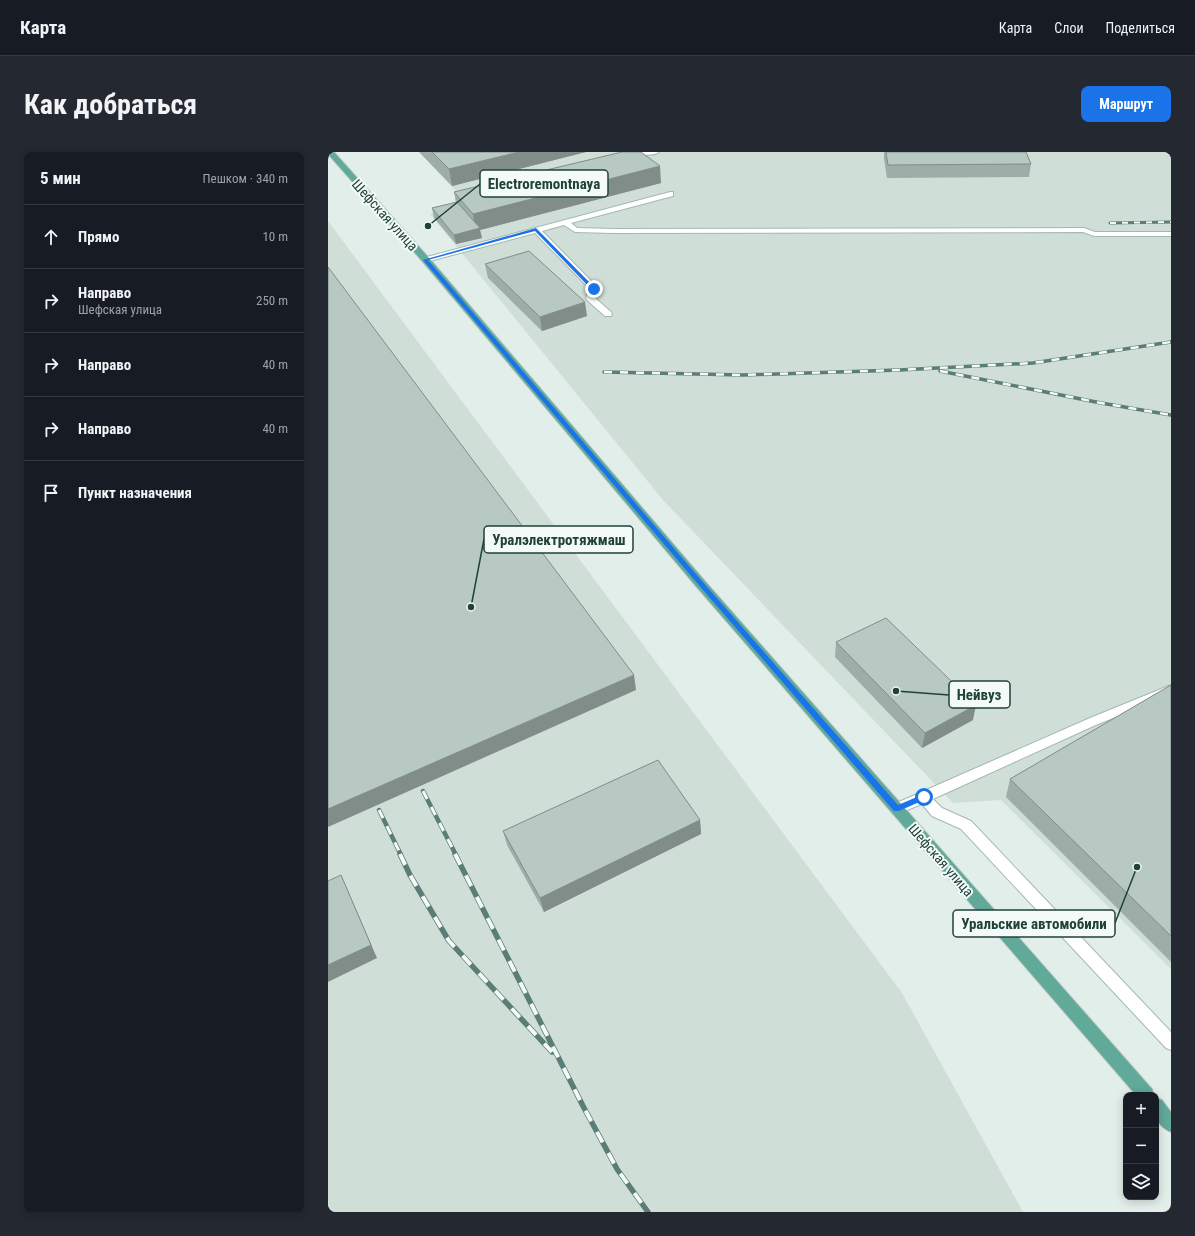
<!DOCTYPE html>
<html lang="ru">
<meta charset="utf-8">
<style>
:root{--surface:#171b24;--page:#242831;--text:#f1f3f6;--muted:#9ea1a6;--line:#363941;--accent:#1a73e8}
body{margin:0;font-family:"Roboto Condensed",sans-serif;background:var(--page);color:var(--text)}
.controls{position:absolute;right:12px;bottom:12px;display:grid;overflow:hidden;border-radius:8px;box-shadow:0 2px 10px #0003}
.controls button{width:36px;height:36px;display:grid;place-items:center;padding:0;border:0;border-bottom:1px solid var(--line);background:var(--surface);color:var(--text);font:20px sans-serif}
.stop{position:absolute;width:12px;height:12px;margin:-9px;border:3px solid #1a73e8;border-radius:50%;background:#fff}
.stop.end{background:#1a73e8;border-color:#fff;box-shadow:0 1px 4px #0008}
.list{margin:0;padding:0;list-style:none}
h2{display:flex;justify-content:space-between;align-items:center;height:52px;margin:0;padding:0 16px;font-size:17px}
h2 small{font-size:13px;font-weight:400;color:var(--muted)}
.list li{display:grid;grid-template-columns:26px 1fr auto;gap:12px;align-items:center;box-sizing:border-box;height:64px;padding:0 16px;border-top:1px solid var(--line)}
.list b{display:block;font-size:15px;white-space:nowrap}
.list p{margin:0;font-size:13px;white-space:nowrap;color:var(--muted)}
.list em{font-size:13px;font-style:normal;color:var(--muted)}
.icon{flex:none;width:22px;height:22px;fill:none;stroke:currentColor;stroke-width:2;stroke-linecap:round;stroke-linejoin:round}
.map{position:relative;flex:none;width:843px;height:1060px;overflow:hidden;border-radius:8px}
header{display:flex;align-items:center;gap:24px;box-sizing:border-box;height:56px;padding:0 20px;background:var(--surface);border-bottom:1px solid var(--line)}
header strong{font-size:19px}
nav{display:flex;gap:22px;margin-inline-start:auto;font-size:14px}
.intro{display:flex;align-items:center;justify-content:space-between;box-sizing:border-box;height:96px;padding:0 24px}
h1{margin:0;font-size:28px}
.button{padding:10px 18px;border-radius:8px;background:var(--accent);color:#fff;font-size:14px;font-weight:700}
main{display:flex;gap:24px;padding:0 24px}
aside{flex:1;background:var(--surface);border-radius:8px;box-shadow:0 2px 10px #0003}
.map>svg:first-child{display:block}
.built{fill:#d0ded8}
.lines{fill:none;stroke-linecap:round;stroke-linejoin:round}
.service-casing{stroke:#a4b7b1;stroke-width:2}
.primary-casing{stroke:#c1cac8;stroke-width:2}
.service{fill:#fff;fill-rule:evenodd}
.primary{fill:#61a999;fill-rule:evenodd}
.rail-far3-casing{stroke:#5a7d75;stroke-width:3}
.rail-far2-casing{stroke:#5a7d75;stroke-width:3.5}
.rail-far1-casing{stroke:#5a7d75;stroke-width:4.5}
.rail-casing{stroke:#5a7d75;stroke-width:5.5}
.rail-far3{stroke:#f3faf7;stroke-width:2;stroke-dasharray:6;stroke-linecap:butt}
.rail-far2{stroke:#f3faf7;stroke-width:2.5;stroke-dasharray:8;stroke-linecap:butt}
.rail-far1{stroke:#f3faf7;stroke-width:3;stroke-dasharray:9;stroke-linecap:butt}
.rail{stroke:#f3faf7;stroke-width:4;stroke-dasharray:12;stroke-linecap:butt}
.wall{fill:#9dada7}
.shaded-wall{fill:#808d88}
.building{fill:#b7c9c2;stroke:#808d88}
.route{fill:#1a73e8}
.labels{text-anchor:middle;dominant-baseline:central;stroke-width:4;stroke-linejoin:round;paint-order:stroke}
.street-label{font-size:14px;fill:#20423a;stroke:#f3faf7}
.leader{fill:none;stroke:#20423a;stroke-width:1.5}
.callout-dot{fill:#20423a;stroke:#f3faf7;stroke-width:1.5}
.callout{fill:#f3faf7;stroke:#20423a;stroke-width:1.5}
.callout-label{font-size:15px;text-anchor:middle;font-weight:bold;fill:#20423a}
</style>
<header>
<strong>Карта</strong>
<nav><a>Карта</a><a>Слои</a><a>Поделиться</a></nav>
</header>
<div class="intro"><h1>Как добраться</h1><a class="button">Маршрут</a></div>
<main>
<aside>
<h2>5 мин<small>Пешком · 340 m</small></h2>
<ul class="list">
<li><svg class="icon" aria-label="ahead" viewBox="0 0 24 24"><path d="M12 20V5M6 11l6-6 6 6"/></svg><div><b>Прямо</b></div><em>10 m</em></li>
<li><svg class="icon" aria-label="right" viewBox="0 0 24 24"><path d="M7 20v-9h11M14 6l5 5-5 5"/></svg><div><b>Направо</b><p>Шефская улица</p></div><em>250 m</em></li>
<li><svg class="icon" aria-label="right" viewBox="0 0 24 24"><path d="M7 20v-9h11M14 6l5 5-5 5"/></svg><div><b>Направо</b></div><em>40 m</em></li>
<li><svg class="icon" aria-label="right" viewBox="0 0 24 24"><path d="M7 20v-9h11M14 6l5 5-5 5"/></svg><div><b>Направо</b></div><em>40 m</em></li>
<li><svg class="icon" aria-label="arrive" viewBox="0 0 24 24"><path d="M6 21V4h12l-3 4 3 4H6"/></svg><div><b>Пункт назначения</b></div></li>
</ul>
</aside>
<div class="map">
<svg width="843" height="1060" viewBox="0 0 843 1060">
<rect width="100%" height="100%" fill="#e2eee9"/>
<path class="built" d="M91 0H843V817L673 648 625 651 335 348 102 62 140 52Z
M0 69 574 841 695 1060H0Z"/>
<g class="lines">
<g class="service-casing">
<path id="service" d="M308 0H331L327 2 300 5 296 3Z
M342 40H345V44L243 71 249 76 286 77 756 76 767 80H843V84H766L755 80 286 81 247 80 236 73 214 79 269 135 270 137 266 145 283 160 284 162 283 164H277L259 148 258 146 262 137 207 81 98 110 94 108 95 106Z
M843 533V543L770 572 605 647 614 656 643 669 843 880V898L838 896 633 677 604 664 594 652 569 662 564 661 562 657 564 653 762 566Z"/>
</g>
<g class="primary-casing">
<path id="primary" d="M0 0H6L101 106 375 427 824 937 826 943H808L367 433 95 110 0 2Z
M828 946 834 948 843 960V980C826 973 828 961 828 946Z"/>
</g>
<use href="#service" class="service"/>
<use href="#primary" class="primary"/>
<g class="rail-far3-casing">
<path id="rail-far3" d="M782 71 843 70"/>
</g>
<g class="rail-far2-casing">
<path id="rail-far2" d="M612 219 773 251 843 263
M276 220 415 223 571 218 705 211 843 190"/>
</g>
<g class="rail-far1-casing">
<path id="rail-far1" d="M95 639 128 703
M51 658 73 703"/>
</g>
<g class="rail-casing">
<path id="rail" d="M72 702 82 723 121 789 224 900
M127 702 255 954 289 1017 320 1060"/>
</g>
<use href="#rail-far3" class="rail-far3"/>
<use href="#rail-far2" class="rail-far2"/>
<use href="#rail-far1" class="rail-far1"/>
<use href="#rail" class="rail"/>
</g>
<path class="wall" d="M91 0H258L124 34Z
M556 0H698L703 12 701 25 559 26 556 7Z
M333 31 152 78 154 86 128 92 106 66 104 56 128 51 126 40Z
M157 112 259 164 214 179 160 126Z
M508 490 645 568 594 596 507 505Z
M843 533V810L678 645 682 627Z
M372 668 373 682 216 760 179 693 175 679Z"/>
<path class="shaded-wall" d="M191 0H258L124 34 121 17Z
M332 14 333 31 152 78 154 86 128 92 126 83 147 77 145 62Z
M257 150 259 164 214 179 212 165Z
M306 523 308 538 0 675V657Z
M648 553 645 568 594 596 597 581Z
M372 668 373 682 216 760 212 746Z
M13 723 49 806 0 830V813Z"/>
<path class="building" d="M104 0H191L121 17Z
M294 0H313L332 14 145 62 126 40Z
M558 0H698L703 12 560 13Z
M129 50 152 76 126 83 104 56Z
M201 99 257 150 212 165 157 112Z
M0 115 306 523 0 657Z
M558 466 648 553 597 581 508 490Z
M843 533V784L682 627Z
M330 608 372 668 212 746 175 679Z
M13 723 43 793 0 813V729Z"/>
<path class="route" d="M208 76 267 136V138H264L207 79 100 108 373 428 570 653 596 642 598 643V647L571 659H566L369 431 95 108Z"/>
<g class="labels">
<g class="street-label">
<text transform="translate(57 63) rotate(48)">Шефская улица</text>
<text transform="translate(613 708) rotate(49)">Шефская улица</text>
</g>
</g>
<path class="leader" d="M100 74L152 32M143 455L156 387M568 539L621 543M809 715L787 771"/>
<g class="callout-dot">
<circle cx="100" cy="74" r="4"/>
<circle cx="143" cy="455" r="4"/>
<circle cx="568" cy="539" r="4"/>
<circle cx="809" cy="715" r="4"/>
</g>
<g class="callout">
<rect x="152" y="18" width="128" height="27" rx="4"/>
<rect x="156" y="374" width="149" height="27" rx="4"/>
<rect x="621" y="529" width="61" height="27" rx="4"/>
<rect x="625" y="758" width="162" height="27" rx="4"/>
</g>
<g class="callout-label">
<text x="216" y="37">Electroremontnaya</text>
<text x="231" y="393">Уралэлектротяжмаш</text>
<text x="651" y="548">Нейвуз</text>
<text x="706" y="777">Уральские автомобили</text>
</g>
</svg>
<div class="controls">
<button>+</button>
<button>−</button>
<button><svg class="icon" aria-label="layers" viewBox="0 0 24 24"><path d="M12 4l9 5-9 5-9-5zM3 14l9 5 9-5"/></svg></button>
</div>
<div class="stop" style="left:596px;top:645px"></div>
<div class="stop end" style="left:266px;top:137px"></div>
</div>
</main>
